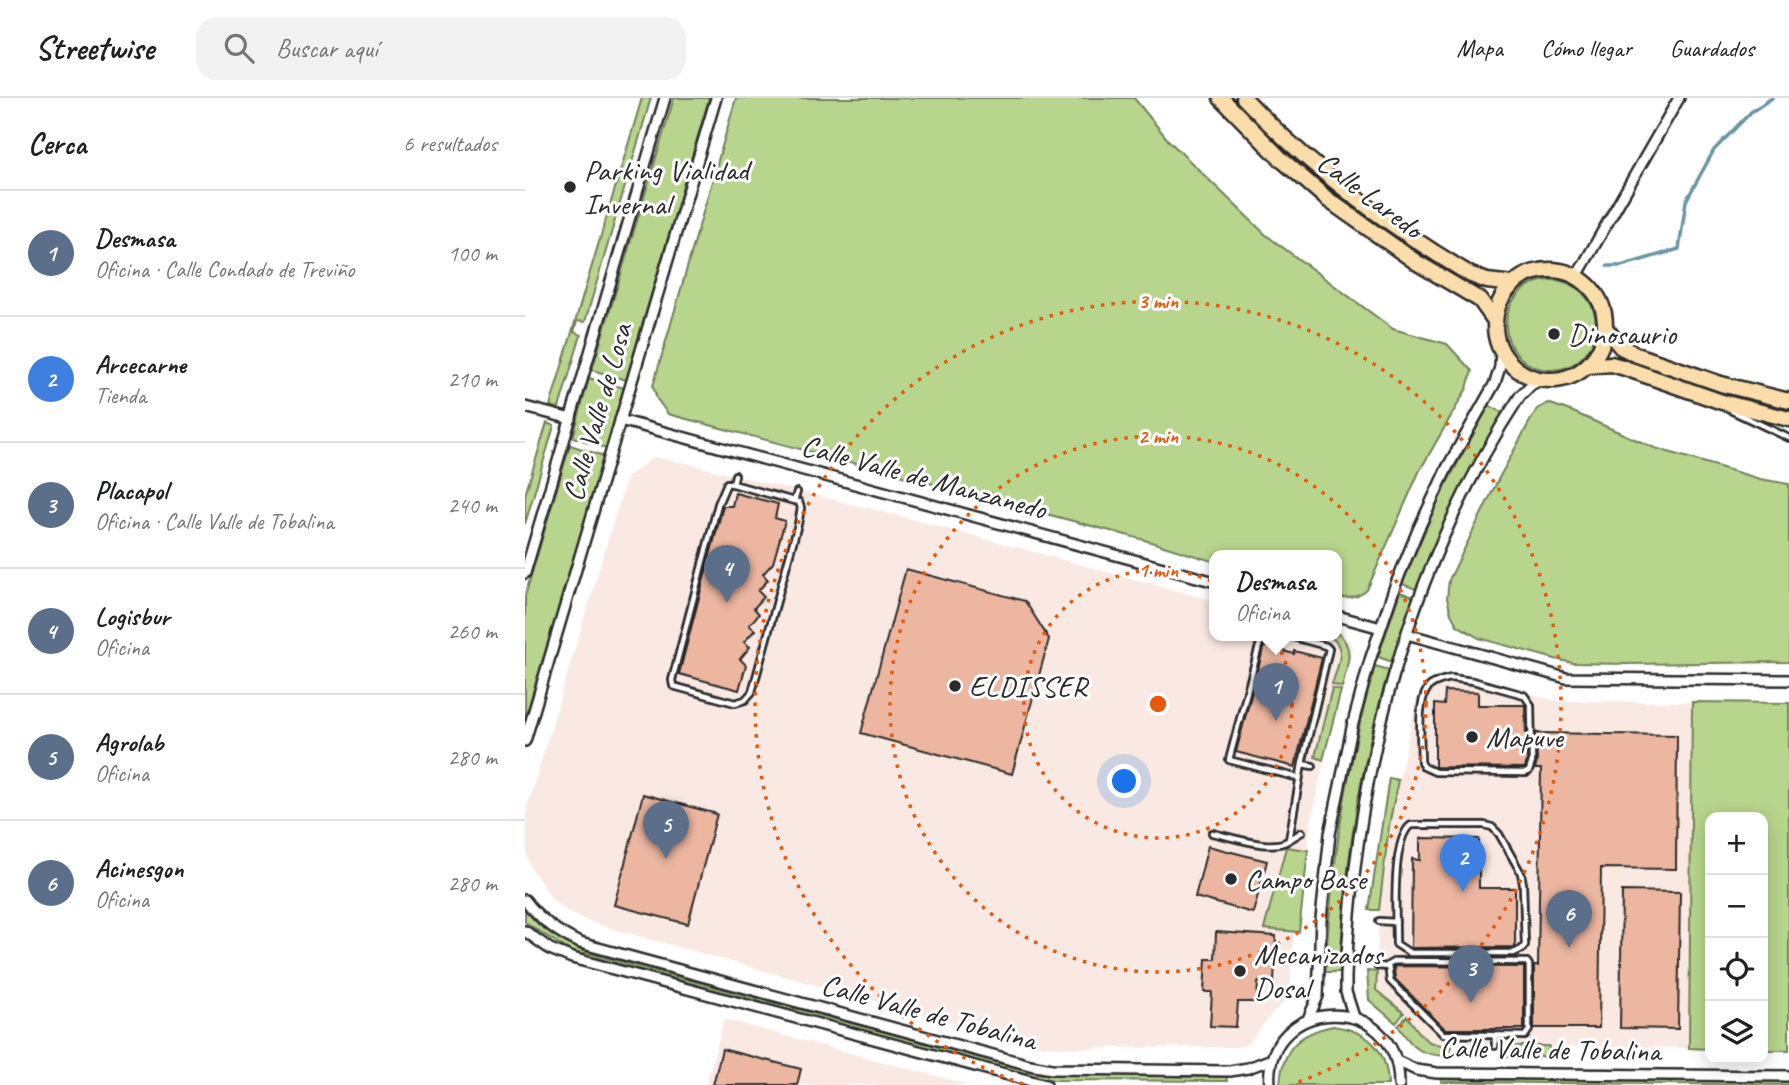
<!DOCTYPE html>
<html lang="es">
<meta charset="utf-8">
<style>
:root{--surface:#fff;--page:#f2f2f2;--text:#202124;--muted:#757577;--line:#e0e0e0;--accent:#2b2b2b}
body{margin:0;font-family:Caveat,sans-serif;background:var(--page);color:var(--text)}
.controls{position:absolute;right:21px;bottom:21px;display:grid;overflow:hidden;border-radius:14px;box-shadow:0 4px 18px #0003}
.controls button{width:63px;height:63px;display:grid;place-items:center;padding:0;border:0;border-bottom:2px solid var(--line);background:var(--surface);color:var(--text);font:35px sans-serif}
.you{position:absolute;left:600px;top:684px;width:24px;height:24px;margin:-18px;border:5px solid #fff;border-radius:50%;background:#1a73e8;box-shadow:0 0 0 10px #1a73e833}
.badge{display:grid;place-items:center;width:46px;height:46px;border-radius:50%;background:var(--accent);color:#fff;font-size:23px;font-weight:700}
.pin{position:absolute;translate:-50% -58px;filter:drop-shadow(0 2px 4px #0008)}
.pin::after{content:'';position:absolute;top:37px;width:24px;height:21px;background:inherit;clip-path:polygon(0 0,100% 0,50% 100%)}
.popup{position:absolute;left:684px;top:452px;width:133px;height:91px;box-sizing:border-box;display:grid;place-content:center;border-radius:14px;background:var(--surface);filter:drop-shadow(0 2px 5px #0005);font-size:23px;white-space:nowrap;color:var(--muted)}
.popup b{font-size:26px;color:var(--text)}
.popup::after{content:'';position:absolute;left:50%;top:100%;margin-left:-14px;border:14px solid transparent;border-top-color:var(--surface)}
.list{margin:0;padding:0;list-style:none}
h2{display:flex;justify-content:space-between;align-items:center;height:91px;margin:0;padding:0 28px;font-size:30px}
h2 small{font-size:23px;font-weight:400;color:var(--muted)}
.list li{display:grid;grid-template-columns:46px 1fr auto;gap:21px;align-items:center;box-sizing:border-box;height:126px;padding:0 28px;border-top:2px solid var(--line)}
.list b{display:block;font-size:26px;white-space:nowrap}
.list p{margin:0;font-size:23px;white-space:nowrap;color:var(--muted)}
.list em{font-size:23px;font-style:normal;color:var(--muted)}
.icon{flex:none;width:38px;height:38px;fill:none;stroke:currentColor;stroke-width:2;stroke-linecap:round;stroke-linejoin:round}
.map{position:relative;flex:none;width:1264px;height:987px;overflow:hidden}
header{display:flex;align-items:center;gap:42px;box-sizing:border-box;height:98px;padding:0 35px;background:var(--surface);border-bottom:2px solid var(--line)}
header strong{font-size:33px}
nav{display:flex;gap:38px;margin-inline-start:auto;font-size:24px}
.search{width:490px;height:63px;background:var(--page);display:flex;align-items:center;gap:18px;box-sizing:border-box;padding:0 24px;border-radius:21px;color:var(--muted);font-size:26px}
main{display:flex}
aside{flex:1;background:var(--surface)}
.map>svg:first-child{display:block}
.built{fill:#f9e9e2}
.green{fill:#b7d58d;stroke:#71805c;stroke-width:2}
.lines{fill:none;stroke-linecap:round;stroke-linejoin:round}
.stream{stroke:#6894a3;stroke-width:3.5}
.building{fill:#ecb6a0;stroke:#2b2b2b;stroke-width:2}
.lane-casing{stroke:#2b2b2b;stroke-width:10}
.street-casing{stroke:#2b2b2b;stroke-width:14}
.primary-casing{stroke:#2b2b2b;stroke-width:19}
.lane{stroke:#fff;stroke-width:4.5}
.street{stroke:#fff;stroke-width:9}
.primary{stroke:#faddab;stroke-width:14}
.ring{fill:none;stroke:#e8590c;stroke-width:3.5;stroke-dasharray:3.5 7}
.poi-dot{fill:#2b2b2b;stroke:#fff;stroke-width:2.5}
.labels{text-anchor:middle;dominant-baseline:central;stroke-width:6;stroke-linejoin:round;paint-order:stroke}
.poi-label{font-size:30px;fill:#2b2b2b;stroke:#fff;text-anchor:start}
.street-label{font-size:30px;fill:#2b2b2b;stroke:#fff}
.centre{fill:#e8590c;stroke:#fff;stroke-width:3.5}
.ring-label{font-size:21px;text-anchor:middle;font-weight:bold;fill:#e8590c;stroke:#fff;stroke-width:6;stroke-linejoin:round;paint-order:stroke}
</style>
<header>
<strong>Streetwise</strong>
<div class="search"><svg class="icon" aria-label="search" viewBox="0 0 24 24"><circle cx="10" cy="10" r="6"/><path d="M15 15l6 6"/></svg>Buscar aquí</div>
<nav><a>Mapa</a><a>Cómo llegar</a><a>Guardados</a></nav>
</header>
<main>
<aside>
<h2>Cerca<small>6 resultados</small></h2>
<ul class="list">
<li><span class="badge" style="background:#5c6f8a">1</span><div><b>Desmasa</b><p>Oficina · Calle Condado de Treviño</p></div><em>100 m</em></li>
<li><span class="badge" style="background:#3f7fe0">2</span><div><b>Arcecarne</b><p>Tienda</p></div><em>210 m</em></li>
<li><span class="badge" style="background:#5c6f8a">3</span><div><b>Placapol</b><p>Oficina · Calle Valle de Tobalina</p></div><em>240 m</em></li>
<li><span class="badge" style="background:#5c6f8a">4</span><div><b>Logisbur</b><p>Oficina</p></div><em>260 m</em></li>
<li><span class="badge" style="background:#5c6f8a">5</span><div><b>Agrolab</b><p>Oficina</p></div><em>280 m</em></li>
<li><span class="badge" style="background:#5c6f8a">6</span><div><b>Acinesgon</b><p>Oficina</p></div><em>280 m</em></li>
</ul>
</aside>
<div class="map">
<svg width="1264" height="987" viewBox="0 0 1264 987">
<rect width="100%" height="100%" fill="#fff"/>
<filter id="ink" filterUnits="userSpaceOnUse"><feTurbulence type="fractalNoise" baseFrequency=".0143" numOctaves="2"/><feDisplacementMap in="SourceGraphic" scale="14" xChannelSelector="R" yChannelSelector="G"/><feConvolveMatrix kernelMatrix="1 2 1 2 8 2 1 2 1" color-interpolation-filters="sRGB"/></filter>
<g filter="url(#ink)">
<path class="built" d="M129 359 156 364 379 419 690 503V537H812V534L818 535 827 549 826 559 798 665 786 725 767 851 765 899 747 915 728 940 721 947 712 949 550 950 508 947 77 828 57 821 40 812 26 800 6 770 0 749V716L102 379Z
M933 575 1031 603 1167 604 1164 950 914 948 903 945 896 939 881 916 851 892 854 812 864 728 892 599 899 588 908 582 919 576Z
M199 921 317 953 445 987H181Z"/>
<path class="green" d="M117 0H126L60 224 52 223 49 234 56 237 34 310 25 308Z
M149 0H184L101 282 67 272Z
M211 0H609L644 43 741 137 868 231 922 246 947 273 942 290 894 374 842 492C833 500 824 502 812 499V457H690V464L616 441 143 316 132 301 128 288Z
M705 0H711C778 72 854 131 940 180L937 184C891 156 846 127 803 93 767 66 736 32 705 0Z
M981 227a45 45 0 1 1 90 0a45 45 0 1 1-90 0Z
M64 280 99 290 81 350 48 339Z
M1023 305 1048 314 1130 350 1235 381 1264 386V564L1101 566 1048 565 1030 561 954 540 932 527 926 516 922 500 924 482 974 380 1005 323 1012 311Z
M964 307 977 315 932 399 891 491 877 486 916 396Z
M22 325 29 328 0 426V397Z
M45 347 79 358 0 621V498Z
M875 494 889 499 867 564 853 559Z
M812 534C831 550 822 568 817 589L807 586C813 568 824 546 801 537H812Z
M850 568 864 572C834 670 819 772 815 874H800C807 765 820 673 850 568Z
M807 590 816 592 798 662 790 659Z
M1167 604 1264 605V952H1238V719H1185V951L1164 950Z
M864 680 873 682 864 728 854 812H844Z
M761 749 783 752 774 834 739 831Z
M0 811 15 828 59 854 516 976 701 979 702 983 530 982 503 977 45 853 0 824Z
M842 873 852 874 851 892 879 915 871 925 844 902Z
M882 918C898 938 897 947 926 948V958C895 958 890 952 873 928Z
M808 928C843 933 862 950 863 987H755C757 951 773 935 808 928Z
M977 948H1024V959H977Z
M916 981 1264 983V987L916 984Z"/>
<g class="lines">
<path class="stream" d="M1082 168H1096L1154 151 1161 103 1189 52 1226 14 1247 0"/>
</g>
<path class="building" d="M210 395 253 406 250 420 260 423 248 465 238 476 243 482 233 493 239 499 229 510 234 516 224 527 230 532 219 544 225 549 215 561 221 567 214 592 154 576 198 408H207Z
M381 471 500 503 524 541 487 676 336 635Z
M739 548 769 556V553L797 560 770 669 711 654Z
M920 593 953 594V607H1000L1002 663 1000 670 910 669V606L919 607Z
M1011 635 1152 637 1151 771 1076 770 1074 930H1009V868H1013L1016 671H1010L1012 664Z
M118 696 192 716 163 826 89 807Z
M895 740 954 741V790H990V849L886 850 887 761 895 762Z
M683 748 742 763 728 815 670 799Z
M1097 793 1155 794 1153 931 1095 930Z
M691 834 751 838 749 885 733 884 732 904H713L711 929 685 928 687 894H679L681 861H690Z
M871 868 999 869V931H920L870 881 869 869Z
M197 951 276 971 272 987H188Z"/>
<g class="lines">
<g class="lane-casing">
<path id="lane" d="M1207 313 1264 340
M210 377 208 386 269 403 272 394
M208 386 202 385 193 406 147 582 148 588 210 605 220 602 227 594 273 426 276 410 274 404 269 403
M737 537 704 662 774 680
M761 537 801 548 804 551 777 666 764 742 777 734
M926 580 948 583 999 597 1006 607 1007 664 1004 673 1001 675 910 674 899 669 896 664C896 645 891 600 905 588 911 583 918 582 926 580Z
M777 666 788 668
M886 727H959L967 729 974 736 996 775 998 786 1000 847 997 851 989 855H885L871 846C871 820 866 741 886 727Z
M687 735C707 739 748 754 764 742
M854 823 871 824
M870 863 1002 864 1004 867V932L1000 938 918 936 865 883 863 867Z
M852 868 863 869
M970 948V937"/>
</g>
<g class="street-casing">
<path id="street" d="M1052 178 1154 0
M0 309 46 321
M95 322 690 484
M0 475 140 0
M812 518 856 530
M882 536 1041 580 1264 582
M0 643 191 0
M0 802C15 822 33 835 55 845L505 967 527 971 705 973 723 970 747 961
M0 833 25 851 47 860 521 987
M829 919 821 894V878C830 675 882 470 995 298L1006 287 1015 282
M783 921 793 898 796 821 805 736 828 625 845 562 870 488 893 432 922 370 970 285 975 269 976 253
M872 963 891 972 912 975 1264 978
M745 987C737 898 875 890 874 987"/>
</g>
<g class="primary-casing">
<path id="primary" d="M696 0 756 61 802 101 891 164 955 202 970 223
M719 0C786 71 862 127 946 177L962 183 988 186
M970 227a55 55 0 1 1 110 0a55 55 0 1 1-110 0Z
M1081 231 1096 249 1112 257 1196 286 1264 303
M1063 268 1086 266 1097 269 1197 304 1264 321"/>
</g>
<use href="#lane" class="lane"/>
<use href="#street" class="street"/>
<use href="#primary" class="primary"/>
</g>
</g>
<g class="ring">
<circle cx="633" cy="606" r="134"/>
<circle cx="633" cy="606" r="268"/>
<path d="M498 986A403 403 0 1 1 768 986"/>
</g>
<g class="poi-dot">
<circle cx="45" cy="89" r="7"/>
<circle cx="1029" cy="236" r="7"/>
<circle cx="430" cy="588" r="7"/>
<circle cx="947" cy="639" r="7"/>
<circle cx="706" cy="781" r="7"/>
<circle cx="715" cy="873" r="7"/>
</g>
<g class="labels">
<g class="poi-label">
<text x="59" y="72">Parking Vialidad<tspan x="59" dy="34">Invernal</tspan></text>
<text x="1043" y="236">Dinosaurio</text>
<text x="444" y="588">ELDISSER</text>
<text x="961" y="639">Mapuve</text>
<text x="720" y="781">Campo Base</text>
<text x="729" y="856">Mecanizados<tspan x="729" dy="34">Dosal</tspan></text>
</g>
<g class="street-label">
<text transform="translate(845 97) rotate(37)">Calle Laredo</text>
<text transform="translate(72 314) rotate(-74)">Calle Valle de Losa</text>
<text transform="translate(399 379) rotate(15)">Calle Valle de Manzanedo</text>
<text transform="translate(404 914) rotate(15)">Calle Valle de Tobalina</text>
<text transform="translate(1025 951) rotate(1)">Calle Valle de Tobalina</text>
</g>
</g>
<circle cx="633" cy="606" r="10" class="centre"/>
<g class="ring-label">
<text x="633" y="210">3 min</text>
<text x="633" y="345">2 min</text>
<text x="633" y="479">1 min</text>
</g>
</svg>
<div class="controls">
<button>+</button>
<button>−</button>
<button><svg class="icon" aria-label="locate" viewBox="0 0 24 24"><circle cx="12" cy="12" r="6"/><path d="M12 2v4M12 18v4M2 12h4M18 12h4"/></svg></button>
<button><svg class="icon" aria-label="layers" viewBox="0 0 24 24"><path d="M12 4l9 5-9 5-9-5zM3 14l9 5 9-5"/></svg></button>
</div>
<div class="you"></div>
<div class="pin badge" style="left:751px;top:623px;background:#5c6f8a">1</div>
<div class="popup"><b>Desmasa</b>Oficina</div>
<div class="pin badge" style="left:938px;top:794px;background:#3f7fe0">2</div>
<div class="pin badge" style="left:946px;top:905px;background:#5c6f8a">3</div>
<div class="pin badge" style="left:202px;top:505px;background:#5c6f8a">4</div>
<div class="pin badge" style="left:141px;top:761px;background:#5c6f8a">5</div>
<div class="pin badge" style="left:1044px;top:850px;background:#5c6f8a">6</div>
</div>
</main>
